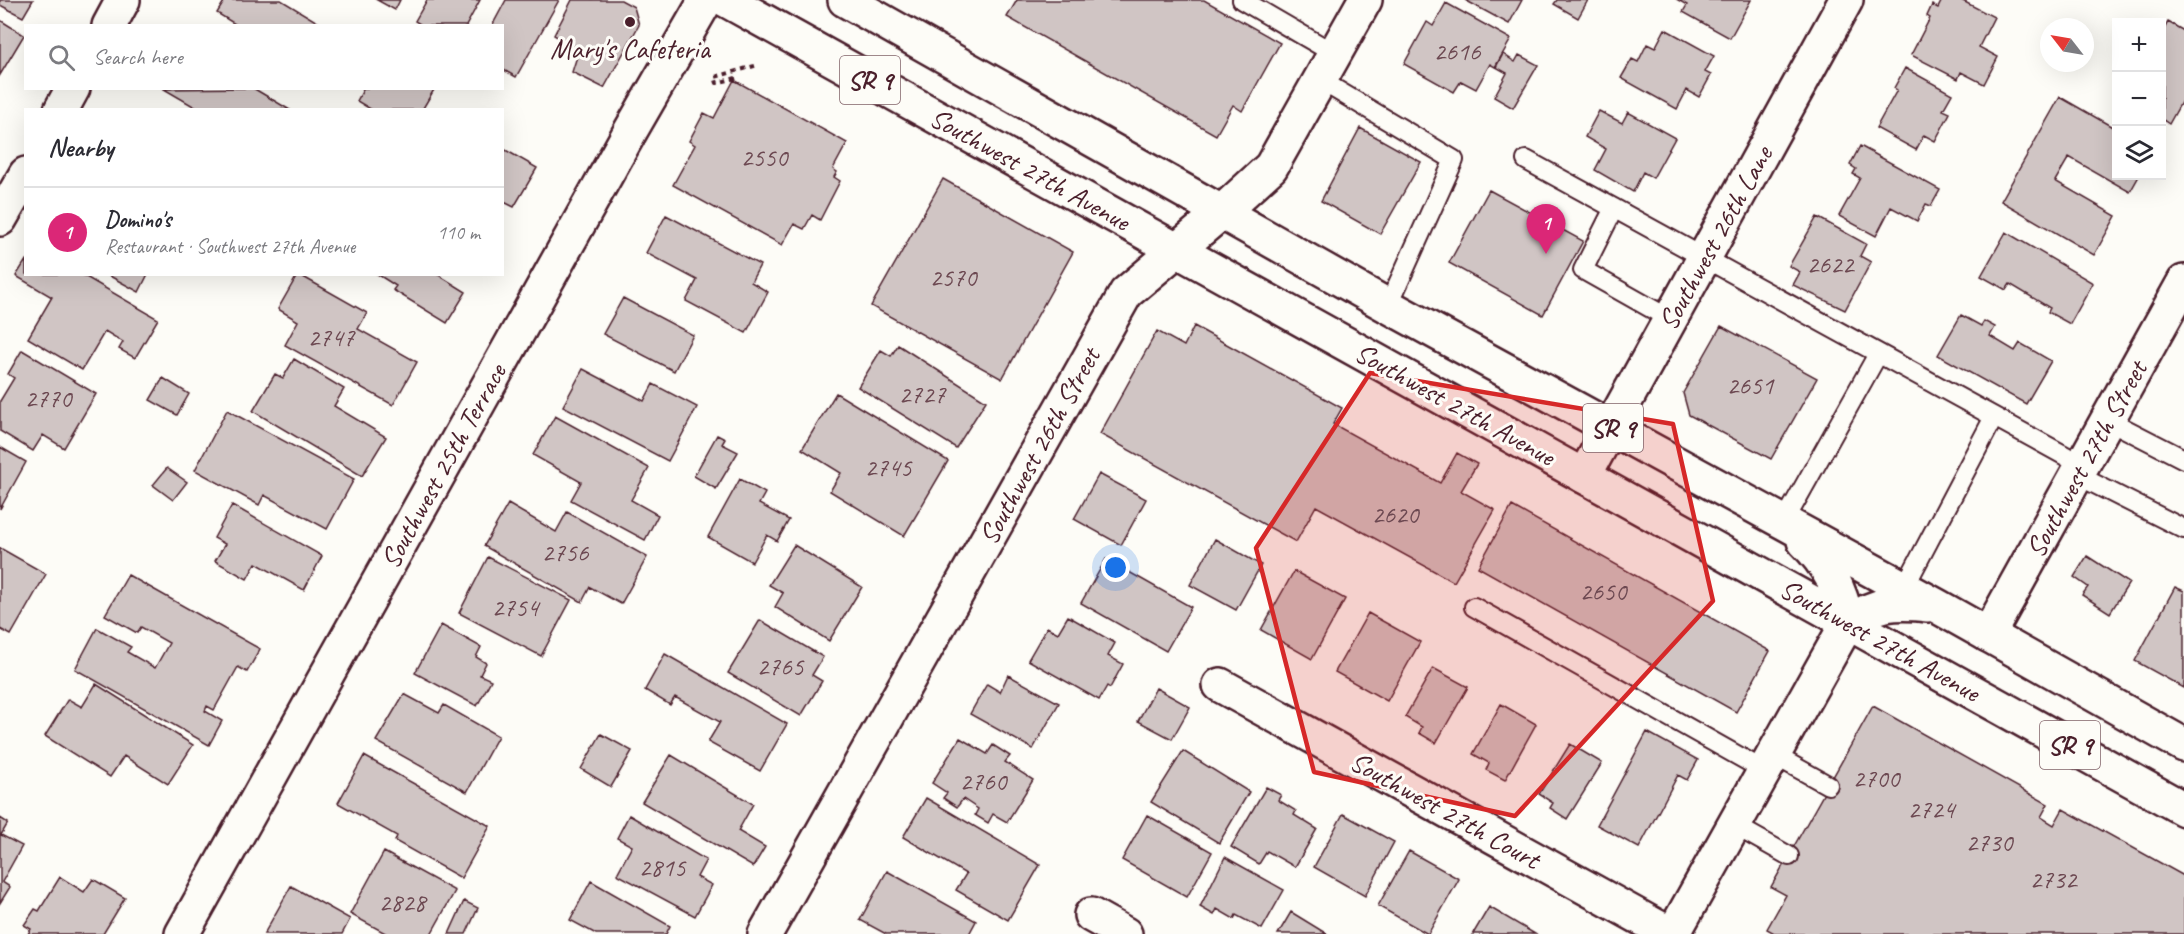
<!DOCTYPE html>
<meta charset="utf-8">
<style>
:root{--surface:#fff;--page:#f7f7f7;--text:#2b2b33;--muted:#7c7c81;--line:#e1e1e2;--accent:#db2777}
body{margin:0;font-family:Caveat,sans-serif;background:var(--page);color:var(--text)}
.controls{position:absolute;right:18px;top:18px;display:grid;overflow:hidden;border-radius:0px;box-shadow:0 6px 24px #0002}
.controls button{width:54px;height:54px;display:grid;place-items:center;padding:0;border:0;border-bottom:2px solid var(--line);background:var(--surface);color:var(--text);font:30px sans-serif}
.compass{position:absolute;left:2040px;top:18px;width:54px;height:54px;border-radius:50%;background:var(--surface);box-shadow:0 6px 24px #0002;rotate:301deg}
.you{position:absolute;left:1116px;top:568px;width:21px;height:21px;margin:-15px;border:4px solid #fff;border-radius:50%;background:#1a73e8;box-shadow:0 0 0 9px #1a73e833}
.badge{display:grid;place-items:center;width:39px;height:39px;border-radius:50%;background:var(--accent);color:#fff;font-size:20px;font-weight:700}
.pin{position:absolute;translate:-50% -50px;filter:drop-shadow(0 2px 3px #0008)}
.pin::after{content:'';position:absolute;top:32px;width:21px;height:18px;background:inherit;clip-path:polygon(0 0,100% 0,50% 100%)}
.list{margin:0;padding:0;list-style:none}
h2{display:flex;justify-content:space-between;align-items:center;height:78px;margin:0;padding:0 24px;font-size:26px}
h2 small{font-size:20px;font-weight:400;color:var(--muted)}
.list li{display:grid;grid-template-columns:39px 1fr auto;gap:18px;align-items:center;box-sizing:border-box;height:90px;padding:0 24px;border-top:2px solid var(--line)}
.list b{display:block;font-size:22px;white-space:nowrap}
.list p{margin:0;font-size:20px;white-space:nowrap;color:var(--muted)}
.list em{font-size:20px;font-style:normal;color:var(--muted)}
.icon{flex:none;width:33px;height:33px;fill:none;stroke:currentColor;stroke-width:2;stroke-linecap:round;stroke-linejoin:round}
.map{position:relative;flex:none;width:2184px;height:934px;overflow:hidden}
.search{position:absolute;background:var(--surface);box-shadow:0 6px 24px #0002;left:24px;top:24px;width:480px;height:66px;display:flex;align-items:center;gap:15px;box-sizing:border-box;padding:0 21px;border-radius:0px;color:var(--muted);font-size:22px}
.panel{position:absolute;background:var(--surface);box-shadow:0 6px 24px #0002;left:24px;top:108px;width:480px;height:168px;border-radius:0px}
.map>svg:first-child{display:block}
.building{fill:#d0c5c4;stroke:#4a1f2b;stroke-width:1.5}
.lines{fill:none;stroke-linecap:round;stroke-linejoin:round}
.lane-casing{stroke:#4a1f2b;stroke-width:22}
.street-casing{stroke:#4a1f2b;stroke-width:38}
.highway-casing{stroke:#4a1f2b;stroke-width:38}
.path{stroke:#4a1f2b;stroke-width:4;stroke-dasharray:4.5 4.5;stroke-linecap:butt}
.lane{stroke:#fdfcf7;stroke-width:18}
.street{stroke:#fdfcf7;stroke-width:33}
.highway{stroke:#fdfcf7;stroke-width:33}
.marked{fill:#d62828;fill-opacity:0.2;stroke:#d62828;stroke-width:4.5;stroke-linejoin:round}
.poi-dot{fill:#4a1f2b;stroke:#fdfcf7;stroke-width:2}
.labels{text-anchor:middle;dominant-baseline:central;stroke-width:6;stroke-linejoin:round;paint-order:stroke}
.number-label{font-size:26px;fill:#6c4851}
.shield{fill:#fdfcf7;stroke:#806168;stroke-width:1.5}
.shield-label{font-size:27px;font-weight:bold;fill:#4a1f2b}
.poi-label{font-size:28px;fill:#4a1f2b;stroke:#fdfcf7}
.street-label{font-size:28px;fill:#4a1f2b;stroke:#fdfcf7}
</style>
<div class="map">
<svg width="2184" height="934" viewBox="0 0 2184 934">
<rect width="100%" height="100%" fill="#fdfcf7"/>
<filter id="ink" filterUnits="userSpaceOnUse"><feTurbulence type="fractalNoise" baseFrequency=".0167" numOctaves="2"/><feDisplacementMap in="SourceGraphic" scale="12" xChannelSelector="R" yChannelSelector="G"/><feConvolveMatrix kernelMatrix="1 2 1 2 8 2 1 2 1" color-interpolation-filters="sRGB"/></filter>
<g filter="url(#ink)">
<path class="building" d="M0 0H33L23 17 0 5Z
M225 0H281L324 26H238L217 13Z
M377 0H400L395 10Z
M427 0H480L466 26H423L415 21Z
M506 0H559L516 77 502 69V26H492Z
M572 0H621L634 7 639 25 604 88 572 72 579 50 554 35Z
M1017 0H1204L1280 43 1242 111 1233 105 1216 135 1007 17Z
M1465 0H1522L1509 24Z
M1557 0H1588L1578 18 1554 4Z
M1678 0H1751L1730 38 1683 12 1687 5Z
M1942 0H1961L1994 17 1979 47 1998 57 1984 84 1961 72 1958 79 1911 55 1930 18 1927 16 1932 5 1938 8Z
M1446 3 1511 39 1495 67 1490 64 1476 89 1461 81 1454 92 1404 64 1427 22 1433 26Z
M0 20 24 35 0 75Z
M2168 22 2184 31V97L2169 124 2162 119V33Z
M1665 29 1714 56 1705 72 1711 75 1699 97 1687 90 1677 109 1621 78 1632 59 1638 62 1647 44 1655 48Z
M1503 54 1515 62 1519 55 1538 65 1513 108 1494 97 1507 73 1496 67Z
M1905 68 1952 94 1943 110 1950 113 1935 141 1924 135 1916 150 1876 128 1897 90 1894 88Z
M734 80 847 143 833 169 837 172 834 177 840 181 820 220 812 215 804 229 794 224 782 245 673 185 695 145 689 141 704 113 714 118Z
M253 88 290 110H200L164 89Z
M364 88H435L422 110H372L357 101Z
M2060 97 2116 129V176H2139L2130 192 2069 157 2055 181 2116 216 2094 255 2001 201Z
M1599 111 1622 123 1628 112 1675 138 1653 178 1643 172 1633 192 1595 170 1606 149 1585 137Z
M1360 128 1421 162 1380 234 1321 201Z
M1860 146 1940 190 1931 206 1926 204 1917 221 1891 207 1876 236 1839 216 1860 178 1853 174 1856 169 1850 165Z
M502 148 537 168 514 207 502 201Z
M943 179 1073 252 1002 379 871 306Z
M1489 190 1583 241 1543 315 1449 263Z
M666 215 760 265 751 282 768 292 746 333 686 301 697 280 646 253Z
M1817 217 1866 244 1860 256 1871 262 1845 310 1793 285 1800 272 1789 266Z
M2006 232 2093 283 2070 324 2048 312 2050 308 2010 284 2006 290 1981 276Z
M26 260V274H81L158 319 135 358 119 349 123 342 105 331 82 370 28 338 52 297 16 276Z
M106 274H148L139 292Z
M298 274 367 313 358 329 417 362 393 405 285 345 298 321 278 309Z
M377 274H437L466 292 447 323 393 290 396 286Z
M623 298 693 335 674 371 603 334Z
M1961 315 1981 326 1984 321 1995 327 1990 336 2015 351 2020 343 2051 361 2026 404 1938 355Z
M1194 326 1342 408 1333 424 1440 483 1457 453 1477 464 1461 491 1495 510 1454 582 1316 506 1296 542 1100 434 1157 331 1184 346Z
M1721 326 1817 378 1771 459 1689 415 1683 393Z
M898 345 986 401 956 448 858 387 881 350 891 356Z
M22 350 96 394 64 448 43 435 33 451 0 431V401L14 378 8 374Z
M294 359 344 389 334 406 386 437 362 476 253 411 275 374 283 378Z
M583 369 644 401 653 384 697 407 668 461 563 406Z
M163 378 189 394 177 415 150 400Z
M836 393 948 461 904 536 830 491 841 473 802 449Z
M227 410 354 479 327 529 264 495 259 505 195 470Z
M555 416 649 468 631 500 658 515 645 540 571 500 581 482 533 455Z
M717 435 725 439 722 444 738 452 716 489 694 476Z
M0 447 26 462 0 509Z
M167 468 187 482 173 500 153 485Z
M1099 474 1146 499 1121 545 1074 519Z
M740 479 765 493 759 504 789 520 777 541 767 535 752 562 708 537Z
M508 504 556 532 567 512 647 557 621 604 590 587 582 602 484 546Z
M232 505 322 556 304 590 256 563 247 579 215 561 225 544 214 538Z
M1512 506 1770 651 1736 712 1478 567Z
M1215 539 1261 565 1236 610 1190 585Z
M794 545 862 587 829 641 775 607 783 593 769 585Z
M0 548 46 574 11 635 0 629Z
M2087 556 2129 583 2110 613 2082 595 2088 587 2074 577Z
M488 557 571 600 541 656 459 613Z
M1106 559 1191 607 1166 651 1081 603Z
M1294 571 1345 599 1312 659 1261 630Z
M128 575 260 649 247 672 238 667 214 710 207 706 205 711 222 721 209 745 75 669 97 628 131 647 127 652 155 668 169 643 141 627 137 633 105 615Z
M2175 587 2184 591V688L2135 661Z
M1368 613 1420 642 1387 701 1335 672Z
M1068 616 1115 643 1108 656 1123 664 1110 688 1107 686 1099 700 1028 660 1047 627 1058 633Z
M760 620 823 657 812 675 822 681 801 716 728 673Z
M441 625 481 647 476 657 486 663 480 675 491 680 477 706 415 673Z
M665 654 787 724 760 771 708 742 720 722 675 697 670 705 645 690Z
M1433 668 1468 687 1436 743 1419 733 1422 727 1405 717Z
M1008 675 1059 703 1033 749 970 714 987 684 1000 692Z
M96 684 193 745 168 784 124 756 110 777 45 736 68 699 82 707Z
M1156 688 1190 707 1172 739 1138 721Z
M404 694 439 713 444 705 498 736 467 792 376 741Z
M1501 704 1536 724 1505 780 1486 770 1489 763 1473 754Z
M1873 706 2048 804 2041 817 2054 825 2063 809 2184 876V934H1776L1767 929 1786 895 1771 887Z
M1647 732 1698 760 1687 780 1678 775 1639 848 1597 825Z
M601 734 632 751 611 787 581 769Z
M960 738 987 754 993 745 1010 756 1005 762 1033 780 1007 822 993 814 988 823 975 815 978 809 963 799 957 807 943 798 947 793 932 783Z
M1570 744 1602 763 1567 819 1550 808 1553 803 1539 794Z
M1183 751 1249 792 1219 843 1151 802Z
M671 755 753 804 738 831 765 847 753 867 642 802Z
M364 756 490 826 461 878 395 841 397 836 338 803Z
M1266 787 1281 795 1278 800 1296 811 1294 815 1317 829 1295 867 1267 851 1259 864 1231 847Z
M926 798 1040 865 1008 920 956 890 966 874 903 837Z
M1343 814 1394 842 1365 896 1314 867Z
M629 815 706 860 697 877 712 885 695 916 617 874 632 846 617 838Z
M1147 815 1212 852 1187 897 1122 860Z
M0 818 8 823 1 835 22 846 2 882 10 887 0 903Z
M1409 851 1459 879 1428 934 1378 906Z
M384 852 455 891 431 934H387L350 914Z
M1225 857 1284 890 1262 929 1236 915 1234 919 1217 909 1214 915 1200 907Z
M887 871 976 921 969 934H886L860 920Z
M60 877 84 892 93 879 125 898 103 934H28L31 929 24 925 35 909 39 911Z
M591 881 670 926 666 934H596L570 920Z
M291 886 350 919 342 934H264Z
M464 901 478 908 466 934H449Z
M1489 907 1535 934H1473Z
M1291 912 1327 934H1278Z"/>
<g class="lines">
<g class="lane-casing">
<path id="lane" d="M1242 0 1335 54
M1320 80 1454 160 1388 306
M1526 160 2082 465
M1614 208 1583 270 1670 319
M2108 420 2184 459
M2077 475 2184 529
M1784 522 1878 354
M1904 588 1994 417
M1474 607 1765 771
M1774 755 1828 785
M1734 825 1789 856"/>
</g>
<g class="street-casing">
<path id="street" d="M109 26 123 0
M61 110 73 88
M0 219 26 174
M1584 476 1846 0
M1988 635 2184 282
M1220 685 1670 934
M1091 915 1125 934
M182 934 631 130 706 0
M765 934 1126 293 1223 211 1271 167 1365 0
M1673 934 1848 622"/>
</g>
<g class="highway-casing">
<path id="highway" d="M726 0 2184 809
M845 0 1388 306 1937 606 2184 745
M1804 541C1829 565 1840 590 1848 622
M1848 622C1878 603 1893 601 1928 605"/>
</g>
<path class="path" d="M736 78 717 83 715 77 758 65"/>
<use href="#lane" class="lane"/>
<use href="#street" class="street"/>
<use href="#highway" class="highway"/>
</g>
</g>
<path class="marked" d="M1370 373 1673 424 1713 601 1515 816 1314 772 1256 548Z"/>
<circle class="poi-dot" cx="630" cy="22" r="6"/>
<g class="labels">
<g class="number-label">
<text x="1457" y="51">2616</text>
<text x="764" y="157">2550</text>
<text x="1830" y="264">2622</text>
<text x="953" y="277">2570</text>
<text x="331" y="337">2747</text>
<text x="1750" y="385">2651</text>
<text x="922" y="394">2727</text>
<text x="48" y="398">2770</text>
<text x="888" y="467">2745</text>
<text x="1395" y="514">2620</text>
<text x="565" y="552">2756</text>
<text x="1603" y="591">2650</text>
<text x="515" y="607">2754</text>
<text x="780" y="666">2765</text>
<text x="1876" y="778">2700</text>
<text x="983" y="781">2760</text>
<text x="1931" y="809">2724</text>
<text x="1989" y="842">2730</text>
<text x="662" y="867">2815</text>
<text x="2053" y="879">2732</text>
<text x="402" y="902">2828</text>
</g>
<g class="shield">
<rect x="840" y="56" width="60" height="48" rx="4.5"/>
<rect x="1583" y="404" width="60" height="48" rx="4.5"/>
<rect x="2040" y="721" width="60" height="48" rx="4.5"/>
</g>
<g class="shield-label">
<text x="870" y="80">SR 9</text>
<text x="1613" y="428">SR 9</text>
<text x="2070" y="745">SR 9</text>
</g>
<g class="poi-label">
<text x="630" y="48">Mary's Cafeteria</text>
</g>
<g class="street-label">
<text transform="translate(1030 169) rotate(29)">Southwest 27th Avenue</text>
<text transform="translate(1715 238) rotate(-61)">Southwest 26th Lane</text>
<text transform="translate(1455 404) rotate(29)">Southwest 27th Avenue</text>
<text transform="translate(1039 446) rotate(-61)">Southwest 26th Street</text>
<text transform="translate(2086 459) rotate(-61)">Southwest 27th Street</text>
<text transform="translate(443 466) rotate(-61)">Southwest 25th Terrace</text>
<text transform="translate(1880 640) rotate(29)">Southwest 27th Avenue</text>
<text transform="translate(1445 810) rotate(29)">Southwest 27th Court</text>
</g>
</g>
</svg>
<div class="controls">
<button>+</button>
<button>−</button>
<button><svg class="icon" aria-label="layers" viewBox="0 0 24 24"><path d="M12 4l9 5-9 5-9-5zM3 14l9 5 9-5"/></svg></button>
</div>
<svg class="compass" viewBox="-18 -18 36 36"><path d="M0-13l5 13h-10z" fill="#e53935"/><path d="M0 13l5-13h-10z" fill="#7c7c81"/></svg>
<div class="you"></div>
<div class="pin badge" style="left:1546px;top:254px">1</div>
<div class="search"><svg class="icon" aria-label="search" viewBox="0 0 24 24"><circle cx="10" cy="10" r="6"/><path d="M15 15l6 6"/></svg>Search here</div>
<section class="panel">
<h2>Nearby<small></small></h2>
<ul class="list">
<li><span class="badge">1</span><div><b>Domino's</b><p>Restaurant · Southwest 27th Avenue</p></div><em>110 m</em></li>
</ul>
</section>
</div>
